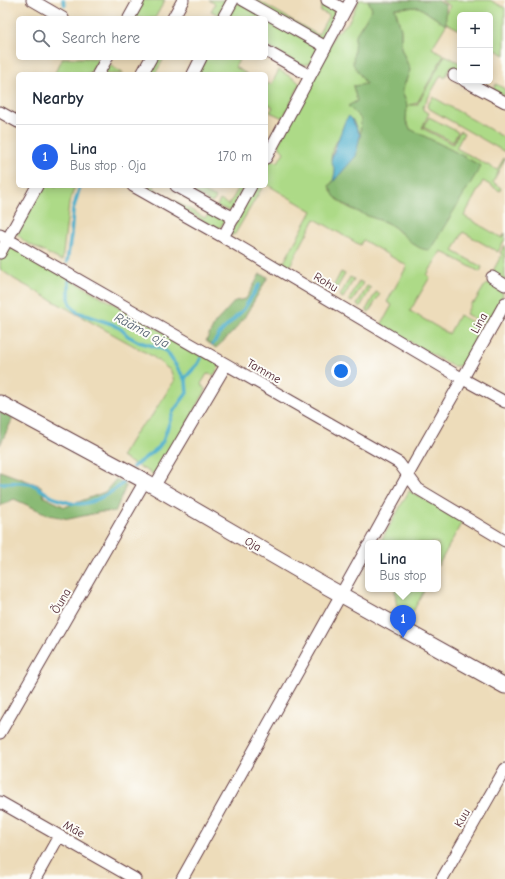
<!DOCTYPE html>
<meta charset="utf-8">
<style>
:root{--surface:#fff;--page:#f2f2f3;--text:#1f2937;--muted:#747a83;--line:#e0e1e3;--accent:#2563eb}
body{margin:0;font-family:"Comic Neue",sans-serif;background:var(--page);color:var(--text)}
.controls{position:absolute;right:12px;top:12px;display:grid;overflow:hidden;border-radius:6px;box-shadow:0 2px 10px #0003}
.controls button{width:36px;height:36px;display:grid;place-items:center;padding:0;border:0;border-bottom:1px solid var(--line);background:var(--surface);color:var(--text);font:20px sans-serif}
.you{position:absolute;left:341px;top:371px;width:14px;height:14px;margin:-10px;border:3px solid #fff;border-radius:50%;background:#1a73e8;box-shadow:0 0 0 6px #1a73e833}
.badge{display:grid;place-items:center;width:26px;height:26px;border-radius:50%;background:var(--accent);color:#fff;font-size:13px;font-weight:700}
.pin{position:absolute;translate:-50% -33px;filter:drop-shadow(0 1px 2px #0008)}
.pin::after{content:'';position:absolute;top:21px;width:14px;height:12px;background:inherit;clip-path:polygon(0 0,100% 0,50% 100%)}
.popup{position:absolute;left:365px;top:540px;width:76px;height:52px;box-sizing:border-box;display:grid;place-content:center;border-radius:6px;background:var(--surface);filter:drop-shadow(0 1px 3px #0005);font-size:13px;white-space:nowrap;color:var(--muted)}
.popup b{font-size:15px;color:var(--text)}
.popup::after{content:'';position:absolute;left:50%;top:100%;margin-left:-8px;border:8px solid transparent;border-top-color:var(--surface)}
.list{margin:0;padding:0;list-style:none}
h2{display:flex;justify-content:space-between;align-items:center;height:52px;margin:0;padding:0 16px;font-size:17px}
h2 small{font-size:13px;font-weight:400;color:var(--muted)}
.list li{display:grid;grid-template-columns:26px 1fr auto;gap:12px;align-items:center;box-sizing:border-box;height:64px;padding:0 16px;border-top:1px solid var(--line)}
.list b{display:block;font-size:15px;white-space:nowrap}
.list p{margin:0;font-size:13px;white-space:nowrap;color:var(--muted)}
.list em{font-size:13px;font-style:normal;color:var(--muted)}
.icon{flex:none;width:22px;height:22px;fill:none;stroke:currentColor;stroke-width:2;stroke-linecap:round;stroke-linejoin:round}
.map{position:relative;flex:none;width:505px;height:879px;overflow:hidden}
.search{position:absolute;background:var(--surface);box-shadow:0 2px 10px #0003;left:16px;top:16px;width:252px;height:44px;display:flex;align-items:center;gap:10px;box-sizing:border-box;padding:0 14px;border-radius:6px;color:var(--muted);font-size:15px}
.panel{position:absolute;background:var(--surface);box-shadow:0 2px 10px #0003;left:16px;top:72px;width:252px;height:116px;border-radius:6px}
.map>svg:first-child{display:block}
.green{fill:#adda87;stroke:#7c7c59}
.forest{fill:#8aba74;stroke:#6a6c50}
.water{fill:#4dafcc;stroke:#4c677c}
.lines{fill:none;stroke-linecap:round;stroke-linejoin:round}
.stream{stroke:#4dafcc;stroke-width:3.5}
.street-casing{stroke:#623b40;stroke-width:13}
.secondary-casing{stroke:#623b40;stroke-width:17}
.street{stroke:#fff;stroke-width:11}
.secondary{stroke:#fff;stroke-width:15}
.labels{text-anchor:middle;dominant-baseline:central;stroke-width:4;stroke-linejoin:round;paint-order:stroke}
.street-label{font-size:12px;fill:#4a1f2b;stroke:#fdfcf7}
.water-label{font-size:13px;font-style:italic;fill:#4b596b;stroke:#fdfcf7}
</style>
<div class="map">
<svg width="505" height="879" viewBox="0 0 505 879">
<rect width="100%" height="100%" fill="#fdfcf7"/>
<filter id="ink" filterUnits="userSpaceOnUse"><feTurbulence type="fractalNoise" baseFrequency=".025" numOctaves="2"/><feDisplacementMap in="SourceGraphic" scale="8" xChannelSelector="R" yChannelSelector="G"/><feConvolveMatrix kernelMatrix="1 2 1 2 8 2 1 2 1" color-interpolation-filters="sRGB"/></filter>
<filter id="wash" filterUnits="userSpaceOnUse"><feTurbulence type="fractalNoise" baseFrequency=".012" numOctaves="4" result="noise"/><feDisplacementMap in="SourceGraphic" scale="16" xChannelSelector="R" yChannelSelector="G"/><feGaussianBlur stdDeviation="0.9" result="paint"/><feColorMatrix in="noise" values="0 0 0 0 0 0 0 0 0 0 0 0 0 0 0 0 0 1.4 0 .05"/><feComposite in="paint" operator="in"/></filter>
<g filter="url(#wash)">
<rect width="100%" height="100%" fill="#eddcba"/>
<path class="green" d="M143 0H165L155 18H133Z
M209 0H229L221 16 211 11 215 4Z
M248 0H257L318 35 329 15 320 11 323 4 333 9 335 15 324 38 320 40Z
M359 0H368L372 9 355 36 366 85 353 86 357 101 348 106 361 119 360 135 352 119C344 130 331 145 331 160 332 163 334 166 335 169 336 176 333 182 329 186 331 190 333 194 335 197 348 212 374 216 391 225 396 228 400 233 405 237L481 166 446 147 411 130 406 121 407 105 402 91 410 70 401 48V30L395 8 419 7 446 25 432 48 444 55 417 103 410 105H417L445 55 460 63V71L451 66 445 78 441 75 423 107V110L429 113 422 128 453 144 460 131 464 133 456 148 497 170 504 158 505 159 493 182 501 188 500 191 483 181 464 216 502 238 505 233V239L498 252 463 232 453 251 482 267 480 272 441 251 427 275 430 277 410 311 449 334 459 315 484 328 464 364 457 366H452L381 325 392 305 387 302 407 266 363 240 360 245 315 219 287 271 280 267 278 261 284 262 312 211 266 184V166L271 160 278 162 284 152 280 148 279 143 335 34 348 23Z
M441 0H490L505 8V55L490 47V15H460V30L443 21 450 6Z
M238 3H242L315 46 317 52 311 63 304 65 299 64 266 46V18H226L234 5Z
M63 58H99L90 74H54Z
M155 58H164L155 74 147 73Z
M205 58H240L235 67 247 74H196Z
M106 65 111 66 124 74H101Z
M279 70 296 80 300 84 283 118 270 112 273 107 266 103V87L268 83 271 85Z
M496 84 505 89V96L493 89Z
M433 97 505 138V152L428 108 427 106Z
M429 117 458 132 453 142 423 127Z
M43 186H75L69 203 62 261 25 242 17 234Z
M140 186H155L154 189 205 218 210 212H214L223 216C224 222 224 224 219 228L215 227Z
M193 186 216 198 212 203 190 191Z
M237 186H244L232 209 229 211 217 206 220 200 229 205 239 187Z
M255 186H263L235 234 229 236Z
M505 245V281L494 273V269L502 254 500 253Z
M13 247 221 364 214 375 207 374 201 384 206 390 162 468 153 474 121 457 138 429 151 417 174 381 171 371 152 356 14 279 0 269V261L7 249Z
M341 272 345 274 334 293 331 291Z
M350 277 354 279 343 298 340 296Z
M359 281 363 283 352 302 349 300Z
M489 284C496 284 501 289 503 295L486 326 466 314 472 302 474 303 485 285Z
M367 286 371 288 360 307 357 305Z
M376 292 380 294 369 312 366 310Z
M409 491 463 520 438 566V543H380Z
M395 589H425L408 621C396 612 396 603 395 589Z"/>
<path class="forest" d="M368 0H437L446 5V25L419 7 395 8 401 30V48L410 70 402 91 407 105 406 121 410 129 446 147 481 166 430 250C413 250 404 233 391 225 385 221 378 220 371 217 361 214 342 204 335 197 333 194 331 190 329 186L342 172 360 138 361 119 348 106 357 101 353 86 366 84 353 64 355 36 372 9Z
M260 274 268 277 244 318 233 332 216 348 206 341 215 323 235 301 246 299Z
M0 412 13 418 0 445Z
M0 471 41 486 44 497 65 507 105 492 116 479 126 486 115 512H101L69 519 49 515 14 499 0 506Z"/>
<path class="water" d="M349 116 352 119 360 135 356 156 333 182 335 171 331 160 334 151 345 121Z"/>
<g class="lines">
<path class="stream" d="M63 0 65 5
M67 262 71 235 73 210 80 186
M69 281V299L71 306 77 312 112 324 121 329 128 336 139 342 160 348 167 352 186 381 187 393 173 412 163 441 158 448 133 467
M213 344 221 332 244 309 259 285
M184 379 198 364 201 358
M0 483C10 483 21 482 31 484 37 485 46 494 52 497 60 500 70 504 79 504 92 504 113 492 123 483"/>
</g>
</g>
<g filter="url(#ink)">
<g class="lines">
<g class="street-casing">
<path id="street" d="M32 0 63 18
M243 0 326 47
M327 0 345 10
M129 18 139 0
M173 18 183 0
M223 18 233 0
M266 51 310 76
M98 74 107 58
M142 74 151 58
M193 74 201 58
M454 75 460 78
M465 81 505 102
M0 112 18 122
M266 158 351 0
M133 186 223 237 463 379 505 402
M176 186 234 218
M0 235 399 463 418 489 505 541
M223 237 251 186
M0 253 37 186
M492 277 505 285
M154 487 226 365
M370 543C414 462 461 383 505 303
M0 733 145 481
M0 802 135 879
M35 879 59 836
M182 879 368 546
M442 879 505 769"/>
</g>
<g class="secondary-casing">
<path id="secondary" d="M0 403 145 481 322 584 505 686"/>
</g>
<use href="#street" class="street"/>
<use href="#secondary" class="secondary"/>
</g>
</g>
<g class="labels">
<g class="street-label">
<text transform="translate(326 282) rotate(31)">Rohu</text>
<text transform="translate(479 323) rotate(-61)">Lina</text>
<text transform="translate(264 371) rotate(30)">Tamme</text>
<text transform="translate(253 544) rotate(30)">Oja</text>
<text transform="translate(61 601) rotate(-60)">Õuna</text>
<text transform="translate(462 818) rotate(-60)">Kuu</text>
<text transform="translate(74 829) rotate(30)">Mäe</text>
</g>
<g class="water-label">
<text transform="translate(142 330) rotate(28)">Rääma oja</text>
</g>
</g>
</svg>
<div class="controls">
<button>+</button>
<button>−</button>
</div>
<div class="you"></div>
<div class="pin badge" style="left:403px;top:638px">1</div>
<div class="popup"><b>Lina</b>Bus stop</div>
<div class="search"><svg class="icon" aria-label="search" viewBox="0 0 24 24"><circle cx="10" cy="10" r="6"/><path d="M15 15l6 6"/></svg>Search here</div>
<section class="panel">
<h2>Nearby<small></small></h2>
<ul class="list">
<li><span class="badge">1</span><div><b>Lina</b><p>Bus stop · Oja</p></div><em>170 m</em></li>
</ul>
</section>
</div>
